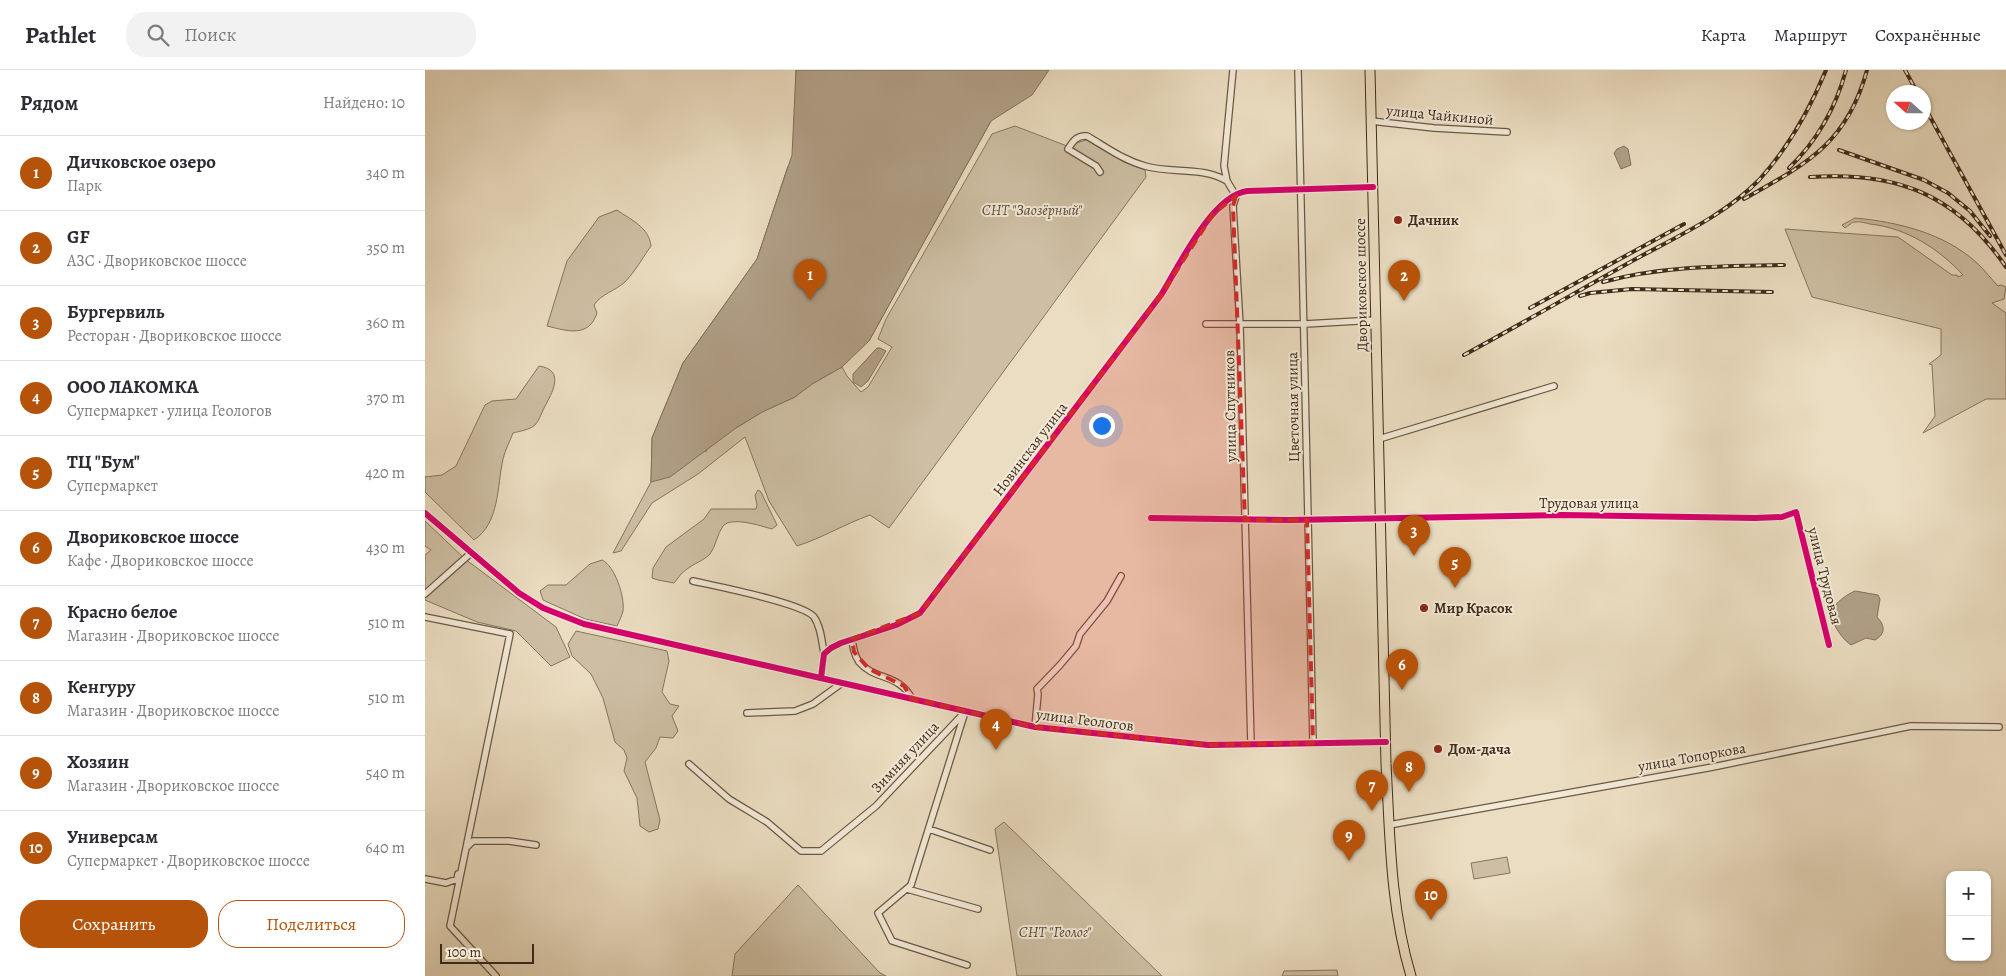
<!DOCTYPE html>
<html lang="ru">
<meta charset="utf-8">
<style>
:root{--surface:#fff;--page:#f2f2f3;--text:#2b2b33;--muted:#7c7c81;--line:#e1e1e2;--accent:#b45309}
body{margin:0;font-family:Alegreya,serif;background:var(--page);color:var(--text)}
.controls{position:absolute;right:15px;bottom:15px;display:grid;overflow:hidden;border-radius:10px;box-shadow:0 1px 4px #0004}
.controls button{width:45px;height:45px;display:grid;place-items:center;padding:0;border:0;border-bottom:1px solid var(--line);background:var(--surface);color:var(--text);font:25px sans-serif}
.compass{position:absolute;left:1461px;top:15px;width:45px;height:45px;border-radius:50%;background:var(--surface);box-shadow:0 1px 4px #0004;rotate:291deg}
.scale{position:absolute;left:15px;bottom:12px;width:94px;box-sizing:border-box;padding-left:5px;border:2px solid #402b19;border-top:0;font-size:14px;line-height:18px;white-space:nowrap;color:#402b19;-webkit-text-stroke:4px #f2e9d7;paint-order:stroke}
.you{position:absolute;left:676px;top:355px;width:18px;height:18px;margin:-12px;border:4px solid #fff;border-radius:50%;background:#1a73e8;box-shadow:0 0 0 8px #1a73e833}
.badge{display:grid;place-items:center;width:32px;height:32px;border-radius:50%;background:var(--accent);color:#fff;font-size:16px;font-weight:700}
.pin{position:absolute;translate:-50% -41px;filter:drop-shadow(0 1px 2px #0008)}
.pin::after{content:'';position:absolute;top:26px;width:18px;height:15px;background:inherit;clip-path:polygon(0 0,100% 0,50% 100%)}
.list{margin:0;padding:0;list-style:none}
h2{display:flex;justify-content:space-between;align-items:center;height:65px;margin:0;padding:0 20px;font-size:21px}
h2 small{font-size:16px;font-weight:400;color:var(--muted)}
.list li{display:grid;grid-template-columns:32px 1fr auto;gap:15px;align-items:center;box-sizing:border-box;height:75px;padding:0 20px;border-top:1px solid var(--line)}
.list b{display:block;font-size:19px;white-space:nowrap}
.list p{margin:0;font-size:16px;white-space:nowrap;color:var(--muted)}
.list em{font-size:16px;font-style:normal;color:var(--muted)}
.actions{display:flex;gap:10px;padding:15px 20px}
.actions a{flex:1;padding:11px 0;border:1px solid var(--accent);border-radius:20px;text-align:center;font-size:18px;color:var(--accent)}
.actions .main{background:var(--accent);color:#fff}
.icon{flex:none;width:28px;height:28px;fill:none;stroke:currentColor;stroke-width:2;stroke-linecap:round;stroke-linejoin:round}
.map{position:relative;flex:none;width:1581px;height:906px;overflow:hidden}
header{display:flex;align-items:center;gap:30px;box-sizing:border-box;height:70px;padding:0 25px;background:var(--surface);border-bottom:1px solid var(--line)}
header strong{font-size:24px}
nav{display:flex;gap:28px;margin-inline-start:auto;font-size:18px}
.search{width:350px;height:45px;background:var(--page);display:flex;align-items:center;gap:12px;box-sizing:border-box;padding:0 18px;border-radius:20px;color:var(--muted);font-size:19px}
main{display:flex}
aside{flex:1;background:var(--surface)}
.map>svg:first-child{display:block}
.green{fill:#cebfa4;stroke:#87755e}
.water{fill:#b1a088;stroke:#84715c}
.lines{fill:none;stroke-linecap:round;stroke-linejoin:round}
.street-casing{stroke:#6b5843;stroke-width:8}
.primary-casing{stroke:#402b19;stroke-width:11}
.street{stroke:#f2e9d7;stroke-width:5.5}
.primary{stroke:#ebddc1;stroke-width:9}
.rail-casing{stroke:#402b19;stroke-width:4}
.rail{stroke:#f2e9d7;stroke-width:2;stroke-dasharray:5.5;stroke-linecap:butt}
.cycleway-casing{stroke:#f2e9d7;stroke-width:9}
.cycleway{stroke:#d6006c;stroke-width:6}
.marked{fill:#d62828;fill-opacity:0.2;stroke:#d62828;stroke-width:4;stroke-dasharray:10 6;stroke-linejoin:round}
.poi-dot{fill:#8f2418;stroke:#f2e9d7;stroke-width:2}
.labels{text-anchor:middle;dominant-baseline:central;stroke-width:4;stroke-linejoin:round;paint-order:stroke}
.street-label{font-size:15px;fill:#402b19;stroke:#f2e9d7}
.park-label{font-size:15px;font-style:italic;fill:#5c4935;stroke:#f2e9d7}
.poi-label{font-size:15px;font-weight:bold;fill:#402b19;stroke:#f2e9d7;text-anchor:start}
</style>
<header>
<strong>Pathlet</strong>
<div class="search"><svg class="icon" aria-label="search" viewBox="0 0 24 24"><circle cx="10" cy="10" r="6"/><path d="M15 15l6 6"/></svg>Поиск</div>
<nav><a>Карта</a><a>Маршрут</a><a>Сохранённые</a></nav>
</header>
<main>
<aside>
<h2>Рядом<small>Найдено: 10</small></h2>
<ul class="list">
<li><span class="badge">1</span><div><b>Дичковское озеро</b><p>Парк</p></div><em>340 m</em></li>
<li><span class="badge">2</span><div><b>GF</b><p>АЗС · Двориковское шоссе</p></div><em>350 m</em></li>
<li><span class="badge">3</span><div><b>Бургервиль</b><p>Ресторан · Двориковское шоссе</p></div><em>360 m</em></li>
<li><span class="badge">4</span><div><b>ООО ЛАКОМКА</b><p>Супермаркет · улица Геологов</p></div><em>370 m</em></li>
<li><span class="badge">5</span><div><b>ТЦ &quot;Бум&quot;</b><p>Супермаркет</p></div><em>420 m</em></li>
<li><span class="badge">6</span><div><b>Двориковское шоссе</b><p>Кафе · Двориковское шоссе</p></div><em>430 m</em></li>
<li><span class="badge">7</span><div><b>Красно белое</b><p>Магазин · Двориковское шоссе</p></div><em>510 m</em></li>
<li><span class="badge">8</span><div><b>Кенгуру</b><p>Магазин · Двориковское шоссе</p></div><em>510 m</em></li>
<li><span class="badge">9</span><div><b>Хозяин</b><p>Магазин · Двориковское шоссе</p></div><em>540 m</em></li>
<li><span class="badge">10</span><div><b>Универсам</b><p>Супермаркет · Двориковское шоссе</p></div><em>640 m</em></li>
</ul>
<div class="actions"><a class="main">Сохранить</a><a>Поделиться</a></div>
</aside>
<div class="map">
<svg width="1581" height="906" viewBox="0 0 1581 906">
<rect width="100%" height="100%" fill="#ebddc1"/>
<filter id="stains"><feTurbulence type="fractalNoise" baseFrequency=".004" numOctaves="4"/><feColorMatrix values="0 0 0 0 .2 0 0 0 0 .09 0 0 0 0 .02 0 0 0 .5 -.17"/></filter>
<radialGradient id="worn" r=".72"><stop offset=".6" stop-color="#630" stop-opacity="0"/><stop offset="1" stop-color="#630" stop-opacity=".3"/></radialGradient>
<path class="green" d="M371 0 566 51 444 271 271 364 281 382 286 365 311 358 337 342 370 327 387 314 417 297 422 306 436 322 443 317 467 277 453 269 461 249 567 64 590 56 642 76 661 70 699 92 720 100 721 107 464 458 445 445C420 454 397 468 372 476L344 431 320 367 273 404 227 433 196 481 188 483 226 412 227 368 258 293 332 189 363 96 370 97Z
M192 140C206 150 224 157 226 176 218 187 210 202 200 212 190 221 176 224 169 235L172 243C164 268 142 261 122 256L142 191 174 147Z
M1430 148C1473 152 1519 163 1552 193 1560 200 1566 209 1573 216L1576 215 1581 217 1579 229 1567 233 1581 243V329H1561L1498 363 1510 346 1507 295 1504 294 1516 285V259L1387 227 1360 159 1473 167 1527 205H1532L1533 207 1538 205C1514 179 1482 158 1445 154 1441 153 1434 151 1430 152 1427 152 1423 156 1420 158L1417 155Z
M114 296C141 300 127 323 119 338 116 344 114 351 110 355 104 360 95 361 88 363 85 371 80 380 78 389 72 415 75 453 49 470L0 422V407L17 405 31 396 60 335 67 331 91 329Z
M333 420 336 422 352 455 347 459C336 456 307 446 298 456 292 464 291 476 285 484 278 491 270 493 262 499 257 502 253 508 249 513L233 510 227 508 228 498 241 477 279 449 286 439H331L332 435 330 425Z
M0 451 40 489 131 557 145 587 126 596 91 561 52 552 0 530V485L6 480 0 476Z
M177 490C190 496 200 527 198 541 197 546 194 551 192 556L160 549 118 530 115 521 123 515H141L165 494Z
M151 561 242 581 244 591 237 622 245 634 254 636 247 646 253 661 248 668 235 667 231 678 220 692 235 750 233 759 224 762 215 756 212 728 199 701 202 688 199 680 190 672 178 628 166 604 147 586 143 574Z
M579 752 737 906H592L570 759Z
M1082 787 1085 803 1049 809 1046 793Z
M373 815 455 903 461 906H307L310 884Z
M912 900 913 906H857L859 901Z"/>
<path class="water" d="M371 0H624L607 25 566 51 444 271 417 297 387 314 370 327 337 342 311 358 245 407 226 412 227 368 258 293 332 189 367 85Z
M1199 76 1203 79 1206 95 1196 99 1189 83 1192 79Z
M452 278H455L461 281 443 311 436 317 428 312V304Z
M1430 521 1453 525 1455 529 1452 547C1460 555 1461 564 1450 570L1441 568 1426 575C1416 568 1401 548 1410 536 1414 530 1423 524 1430 521Z"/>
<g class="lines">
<g class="street-casing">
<path id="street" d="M808 0 799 96 802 111 811 126 808 136 815 255 826 674
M873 0 888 673
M946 51 1009 58 1082 62
M675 102 671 96 643 79C648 71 652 65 662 66 681 77 698 90 720 96 747 104 777 96 802 111
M781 254H880L951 250
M954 369 1129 316
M0 443 94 523 118 538 159 554 610 657 783 675 961 672
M726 448 865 450 1138 445 1330 448 1357 447 1371 442 1404 575
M268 511C290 516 378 533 389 547 396 557 397 572 399 584
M0 524 46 483
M0 547 85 564 25 856 71 906
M427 569C428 577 429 585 434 592 450 611 474 603 487 629
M396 608 399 584 406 578 416 573 471 555 495 543 736 225C754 196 787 126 822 121L948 117
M322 643 370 641 388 634 417 613
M610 657 613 624 612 619 635 595 651 576 655 564 682 531 696 506
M264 694 304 729 342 752 376 781H396L451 736 540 642 486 815 453 843 467 871 542 895
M964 755 1288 697 1486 656 1574 657
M504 759 565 780
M42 777 48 771H84L111 775
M0 809 21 813 32 809 33 804
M482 819 553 839"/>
</g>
<g class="primary-casing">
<path id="primary" d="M945 0 961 694C965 765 965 836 986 906"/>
</g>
<use href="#street" class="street"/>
<use href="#primary" class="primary"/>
<g class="rail-casing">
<path id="rail" d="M1480 0 1492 22
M1498 34 1581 185
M1414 80 1499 110 1523 123 1545 141 1565 166
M1364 98C1392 71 1411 37 1421 0
M1385 107C1471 101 1531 124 1581 197
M1319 129C1381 94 1422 74 1442 0
M1178 212C1236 196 1298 196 1359 195
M1155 226 1165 223 1207 219 1347 222
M1105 238 1259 154
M1039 285C1096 254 1153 221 1209 190 1251 167 1300 145 1334 110 1364 77 1384 41 1401 0"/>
</g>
<use href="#rail" class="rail"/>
<g class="cycleway-casing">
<path id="cycleway" d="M0 443 94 523 118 538 159 554 610 657 783 675 961 672
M726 448 865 450 1138 445 1330 448 1357 447 1371 442 1404 575
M396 608 399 584 406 578 416 573 471 555 495 543 736 225C754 196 787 126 822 121L948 117"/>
</g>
<use href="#cycleway" class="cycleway"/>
</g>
<path class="marked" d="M811 126 808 136 820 450H882L888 673 783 675 610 657 487 629 479 616 444 599 429 582 427 569 495 543 736 225 788 144Z"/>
<g class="poi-dot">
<circle cx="973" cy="150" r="5"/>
<circle cx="999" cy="538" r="5"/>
<circle cx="1013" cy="679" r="5"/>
</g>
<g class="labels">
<g class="street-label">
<text transform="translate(1015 45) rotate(5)">улица Чайкиной</text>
<text transform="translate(936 215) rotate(-91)">Двориковское шоссе</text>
<text transform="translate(805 336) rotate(-91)">улица Спутников</text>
<text transform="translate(868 337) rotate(-91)">Цветочная улица</text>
<text transform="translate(605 379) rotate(-53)">Новинская улица</text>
<text x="1164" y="433">Трудовая улица</text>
<text transform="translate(1400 506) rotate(76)">улица Трудовая</text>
<text transform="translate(660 650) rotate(7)">улица Геологов</text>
<text transform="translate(480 687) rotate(-47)">Зимняя улица</text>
<text transform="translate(1267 687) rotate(-10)">улица Топоркова</text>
</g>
<g class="park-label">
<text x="607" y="140">СНТ "Заозёрный"</text>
<text x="630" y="862">СНТ "Геолог"</text>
</g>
<g class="poi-label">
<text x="983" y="150">Дачник</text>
<text x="1009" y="538">Мир Красок</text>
<text x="1023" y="679">Дом-дача</text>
</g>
</g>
<rect width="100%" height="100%" filter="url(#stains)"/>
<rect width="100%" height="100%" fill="url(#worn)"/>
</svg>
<div class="controls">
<button>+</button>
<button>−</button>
</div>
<svg class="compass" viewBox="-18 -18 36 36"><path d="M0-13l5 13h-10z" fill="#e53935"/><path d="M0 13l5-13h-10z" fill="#7c7c81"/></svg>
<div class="scale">100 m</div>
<div class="you"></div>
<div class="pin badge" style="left:385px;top:230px">1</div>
<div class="pin badge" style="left:979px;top:231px">2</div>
<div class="pin badge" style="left:989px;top:486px">3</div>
<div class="pin badge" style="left:571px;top:680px">4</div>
<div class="pin badge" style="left:1030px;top:518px">5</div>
<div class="pin badge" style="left:977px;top:620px">6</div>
<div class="pin badge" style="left:947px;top:741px">7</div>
<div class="pin badge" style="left:984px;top:722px">8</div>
<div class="pin badge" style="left:924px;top:791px">9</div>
<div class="pin badge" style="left:1006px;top:850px">10</div>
</div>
</main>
